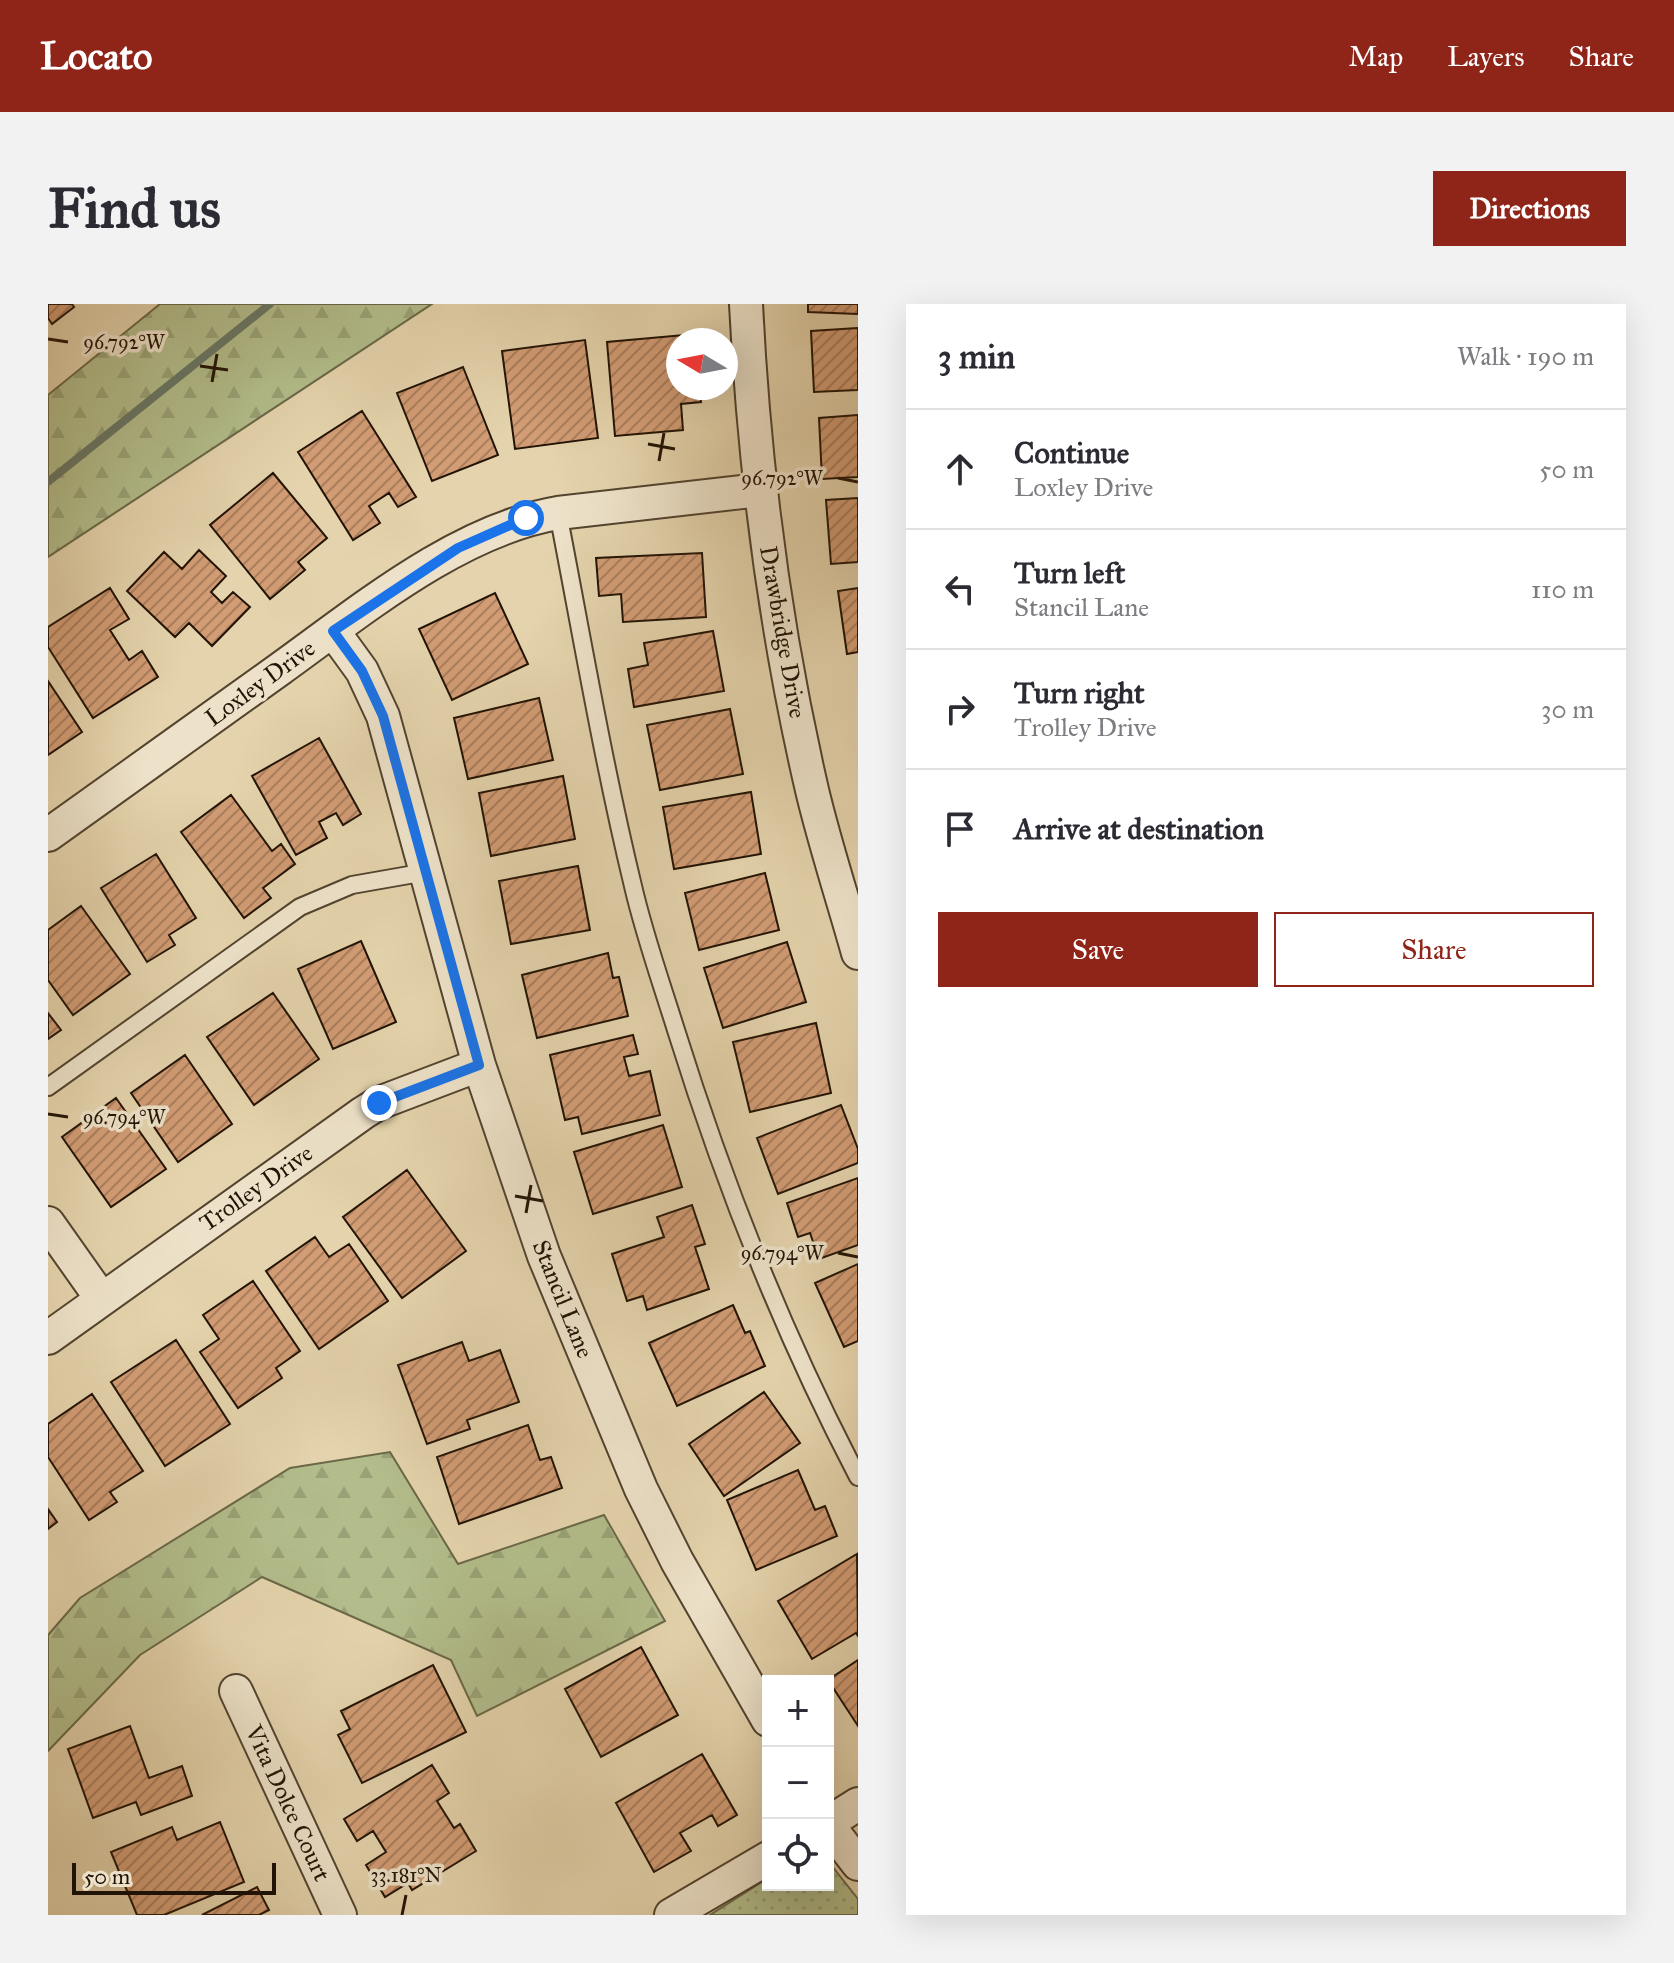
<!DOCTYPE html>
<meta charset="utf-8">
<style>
:root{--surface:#fff;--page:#f2f2f3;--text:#2b2b33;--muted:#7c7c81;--line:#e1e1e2;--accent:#8f2418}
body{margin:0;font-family:"IM FELL Great Primer",serif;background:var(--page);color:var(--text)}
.controls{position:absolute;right:24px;bottom:24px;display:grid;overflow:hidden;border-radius:0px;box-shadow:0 8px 32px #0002}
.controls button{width:72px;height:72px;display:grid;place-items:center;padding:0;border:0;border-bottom:2px solid var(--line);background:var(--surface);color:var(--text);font:40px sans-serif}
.compass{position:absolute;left:618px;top:24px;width:72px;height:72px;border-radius:50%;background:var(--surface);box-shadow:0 8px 32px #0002;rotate:280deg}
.scale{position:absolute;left:24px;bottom:20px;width:204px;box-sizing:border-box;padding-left:8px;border:4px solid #211305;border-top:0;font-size:22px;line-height:28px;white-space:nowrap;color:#211305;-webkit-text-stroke:6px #ede2c9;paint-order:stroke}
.stop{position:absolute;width:24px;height:24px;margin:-18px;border:6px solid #1a73e8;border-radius:50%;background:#fff}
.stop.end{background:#1a73e8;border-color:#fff;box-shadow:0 2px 8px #0008}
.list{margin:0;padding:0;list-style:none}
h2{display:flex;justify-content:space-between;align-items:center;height:104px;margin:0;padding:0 32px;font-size:34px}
h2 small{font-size:26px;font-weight:400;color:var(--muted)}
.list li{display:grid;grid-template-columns:52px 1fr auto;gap:24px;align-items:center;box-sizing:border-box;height:120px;padding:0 32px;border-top:2px solid var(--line)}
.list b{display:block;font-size:30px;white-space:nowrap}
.list p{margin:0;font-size:26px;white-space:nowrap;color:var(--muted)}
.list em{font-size:26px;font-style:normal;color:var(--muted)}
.actions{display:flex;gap:16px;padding:24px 32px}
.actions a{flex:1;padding:18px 0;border:2px solid var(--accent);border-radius:0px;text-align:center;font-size:28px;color:var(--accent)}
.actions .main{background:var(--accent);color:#fff}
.icon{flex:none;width:44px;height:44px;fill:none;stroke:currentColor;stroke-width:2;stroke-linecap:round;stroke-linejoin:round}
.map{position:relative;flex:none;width:810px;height:1611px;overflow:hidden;border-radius:0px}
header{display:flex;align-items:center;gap:48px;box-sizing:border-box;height:112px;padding:0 40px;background:var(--accent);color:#fff}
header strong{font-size:38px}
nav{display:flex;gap:44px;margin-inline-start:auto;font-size:28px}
.intro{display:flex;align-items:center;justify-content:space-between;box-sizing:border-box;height:192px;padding:0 48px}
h1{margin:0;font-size:56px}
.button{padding:20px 36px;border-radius:0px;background:var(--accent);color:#fff;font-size:28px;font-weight:700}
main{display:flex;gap:48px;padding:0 48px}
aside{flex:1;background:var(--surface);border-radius:0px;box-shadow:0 8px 32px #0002}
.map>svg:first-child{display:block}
.grass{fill:url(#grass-dots);stroke:#6a6848;stroke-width:2}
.forest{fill:url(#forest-firs);stroke:#6a6848;stroke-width:2}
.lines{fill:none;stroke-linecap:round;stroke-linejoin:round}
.stream{stroke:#687765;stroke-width:8}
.building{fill:url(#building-hatch);stroke:#211305;stroke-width:2}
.service-casing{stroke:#52432f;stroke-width:20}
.minor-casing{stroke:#52432f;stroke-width:36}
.service{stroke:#ede2c9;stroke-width:16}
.minor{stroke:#ede2c9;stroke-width:32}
.route{stroke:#1a73e8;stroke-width:10}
.ticks{fill:none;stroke:#211305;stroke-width:3}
.labels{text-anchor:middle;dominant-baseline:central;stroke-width:7;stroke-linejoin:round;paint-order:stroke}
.street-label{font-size:24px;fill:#211305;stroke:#ede2c9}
.ticks-label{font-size:20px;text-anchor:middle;fill:#211305;stroke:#ede2c9;stroke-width:7;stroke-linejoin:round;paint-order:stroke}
</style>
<header>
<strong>Locato</strong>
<nav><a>Map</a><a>Layers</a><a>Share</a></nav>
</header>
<div class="intro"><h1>Find us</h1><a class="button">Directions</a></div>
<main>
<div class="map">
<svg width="810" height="1611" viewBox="0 0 810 1611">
<defs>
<pattern id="grass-dots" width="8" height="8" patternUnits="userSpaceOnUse" patternTransform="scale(2)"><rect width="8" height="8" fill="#b2bd8b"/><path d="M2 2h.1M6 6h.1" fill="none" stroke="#99a276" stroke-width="1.8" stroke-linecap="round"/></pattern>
<pattern id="forest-firs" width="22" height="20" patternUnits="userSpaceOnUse" patternTransform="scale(2)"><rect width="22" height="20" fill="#b2bd8b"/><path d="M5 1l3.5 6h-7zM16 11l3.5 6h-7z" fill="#99a276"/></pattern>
<pattern id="building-hatch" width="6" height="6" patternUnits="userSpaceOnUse" patternTransform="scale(2)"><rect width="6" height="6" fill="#d29c74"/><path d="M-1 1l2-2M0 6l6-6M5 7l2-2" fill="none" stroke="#aa7e5d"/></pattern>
</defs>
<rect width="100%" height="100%" fill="#e4d3ac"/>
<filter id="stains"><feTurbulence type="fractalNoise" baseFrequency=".0025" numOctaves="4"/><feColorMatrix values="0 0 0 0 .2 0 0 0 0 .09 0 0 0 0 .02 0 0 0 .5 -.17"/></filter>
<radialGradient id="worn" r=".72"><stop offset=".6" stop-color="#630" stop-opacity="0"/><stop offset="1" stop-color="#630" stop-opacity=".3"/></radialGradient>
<path class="grass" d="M780 1557 810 1595V1611H662L720 1574V1581H780Z"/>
<path class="forest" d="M112 0H384L0 253V91Z
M342 1148 410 1260 556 1211 617 1317 429 1412 403 1356 214 1273 92 1351 0 1447V1331L32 1294 242 1164Z"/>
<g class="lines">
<path class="stream" d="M0 178 222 0"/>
</g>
<path class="building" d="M0 0H24L26 3 4 20 0 14Z
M760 0H810V10L760 8Z
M810 24V86L766 88 763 27Z
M647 30 648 36H630V84H651L653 98 633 100 635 126 567 132 559 38Z
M537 36 550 134 467 145 454 47Z
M415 63 450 151 384 177 349 89Z
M314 107 368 193 350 203 341 189 321 202 332 219 305 236 250 148Z
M810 111V173L774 175 771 114Z
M225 169 279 234 250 258 257 266 222 295 162 221Z
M810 194V258L783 260 778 196Z
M151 246 178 272 163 288 174 299 185 288 202 303 164 342 141 319 127 333 79 287 116 248 134 265Z
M654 249 658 313 575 318 573 290 551 292 548 254Z
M62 284 81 315 62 326 81 356 94 347 110 373 45 414 0 343V323Z
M810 284V348L799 350 790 287Z
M447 289 480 360 404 396 371 325Z
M665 327 676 387 586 403 580 365 600 361 596 339Z
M0 377 34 428 0 451Z
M491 394 505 456 420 475 406 414Z
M682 405 695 470 612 486 599 421Z
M271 434 313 510 295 521 288 509 271 518 279 534 248 551 204 472Z
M515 472 527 535 443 552 431 489Z
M703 488 713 550 626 565 615 503Z
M183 491 224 547 233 540 247 560 215 584 223 594 196 614 133 528Z
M108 550 148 614 121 631 127 641 99 658 53 584Z
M530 562 542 626 463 640 451 577Z
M717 569 731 626 651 646 637 589Z
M33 602 82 670 25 711 0 676V626Z
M313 637 348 718 285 745 250 665Z
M739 638 758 698 675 724 656 664Z
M560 649 565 674 571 673 580 712 489 734 474 671Z
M225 689 271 755 206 801 159 733Z
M0 709 13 726 0 735Z
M768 719 783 789 702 808 685 738Z
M585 731 590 750 576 753 581 772 602 767 612 811 534 830 530 813 517 816 502 751Z
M137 751 184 820 130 858 83 789Z
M68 794 118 865 63 903 14 833Z
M793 801 810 845V859L730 890 709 834Z
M615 821 634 883 545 910 526 848Z
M359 866 418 947 354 994 295 913Z
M810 874V941L771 955 762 929 750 933 739 899Z
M644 901 657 940 647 943 661 985 599 1006 595 992 579 997 564 950 616 933 609 913Z
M267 933 281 953 301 940 340 997 271 1045 218 967Z
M810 960V1037L796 1043 767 979Z
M205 977 252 1047 228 1064 234 1074 190 1104 152 1048 171 1035 155 1011Z
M685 1001 697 1029 702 1027 717 1062 629 1102 601 1039Z
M128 1036 182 1120 117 1162 63 1078Z
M414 1038 421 1057 452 1046 471 1098 419 1116 422 1125 379 1140 350 1061Z
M716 1088 752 1139 676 1192 641 1140Z
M44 1090 95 1167 62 1188 69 1198 41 1216 0 1153V1120Z
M480 1121 492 1156 503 1153 514 1184 411 1220 389 1153Z
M750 1166 767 1206 777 1202 789 1232 708 1266 679 1196Z
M0 1205 9 1218 0 1225Z
M809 1250 810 1332 808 1329 764 1355 730 1297Z
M593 1343 630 1411 553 1453 517 1385Z
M810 1356V1422L780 1376Z
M385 1361 418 1428 314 1479 290 1431 302 1425 293 1407Z
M82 1422 101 1474 134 1462 144 1492 93 1511 88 1498 45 1514 20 1445Z
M654 1450 689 1511 670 1522 664 1511 632 1529 643 1547 606 1568 568 1499Z
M384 1461 401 1489 389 1497 406 1524 412 1520 428 1547 364 1586 360 1579 337 1593 318 1561 338 1548 325 1527 309 1537 296 1515Z
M172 1518 196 1578 116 1611H89L63 1548 124 1523 129 1536Z
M209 1583 221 1606 211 1611H154Z"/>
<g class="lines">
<g class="service-casing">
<path id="service" d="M510 209C534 333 555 458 585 582 596 630 613 678 628 726 676 880 735 1030 810 1173
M0 783 252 603 304 581 378 568"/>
</g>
<g class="minor-casing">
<path id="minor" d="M698 0C706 163 727 326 764 486 777 541 795 595 810 649
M285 327 314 367 335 412 431 761 496 952 593 1185 629 1257 720 1416
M0 531C77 476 155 420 232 365 314 306 410 226 510 209L712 186
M0 919 53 994
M0 1034 315 809 331 799 431 761
M188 1387 292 1611
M780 1519 810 1500
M780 1521 810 1560
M623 1611 720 1554"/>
</g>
<use href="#service" class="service"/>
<use href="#minor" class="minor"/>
</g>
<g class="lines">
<path class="route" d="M331 799 431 761 335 412 314 367 285 327 410 244 478 214"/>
</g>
<path class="ticks" d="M0 35 20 38M152 62 180 66M164 78 169 50M600 140 627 145M611 157 616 129M790 174 810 178M0 810 20 813M467 892 495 897M478 909 483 881M790 949 810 953M354 1611 358 1591"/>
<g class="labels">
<g class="street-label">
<text transform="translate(735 328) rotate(80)">Drawbridge Drive</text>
<text transform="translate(212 379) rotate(-36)">Loxley Drive</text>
<text transform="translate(208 884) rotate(-35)">Trolley Drive</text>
<text transform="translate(515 995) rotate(68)">Stancil Lane</text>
<text transform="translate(240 1499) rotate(65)">Vita Dolce Court</text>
</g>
</g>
<g class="ticks-label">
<text x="76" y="45">96.792°W</text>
<text x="734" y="181">96.792°W</text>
<text x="76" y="820">96.794°W</text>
<text x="734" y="956">96.794°W</text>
<text x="358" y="1578">33.181°N</text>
</g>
<rect width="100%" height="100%" filter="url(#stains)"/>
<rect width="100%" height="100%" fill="url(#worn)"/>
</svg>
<div class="controls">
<button>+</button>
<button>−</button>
<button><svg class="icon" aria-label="locate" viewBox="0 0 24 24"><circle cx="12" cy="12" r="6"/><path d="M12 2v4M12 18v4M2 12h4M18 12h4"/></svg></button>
</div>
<svg class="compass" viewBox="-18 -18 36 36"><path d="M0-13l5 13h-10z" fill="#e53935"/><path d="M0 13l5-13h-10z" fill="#7c7c81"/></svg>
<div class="scale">50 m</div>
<div class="stop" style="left:478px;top:214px"></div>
<div class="stop end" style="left:331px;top:799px"></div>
</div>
<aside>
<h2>3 min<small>Walk · 190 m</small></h2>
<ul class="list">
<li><svg class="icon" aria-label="ahead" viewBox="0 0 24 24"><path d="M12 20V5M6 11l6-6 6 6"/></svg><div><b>Continue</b><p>Loxley Drive</p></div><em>50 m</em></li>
<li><svg class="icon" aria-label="left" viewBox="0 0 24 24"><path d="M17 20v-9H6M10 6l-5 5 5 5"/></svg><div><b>Turn left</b><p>Stancil Lane</p></div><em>110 m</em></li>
<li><svg class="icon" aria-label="right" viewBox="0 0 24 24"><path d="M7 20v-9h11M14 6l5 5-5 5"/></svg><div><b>Turn right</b><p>Trolley Drive</p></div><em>30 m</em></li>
<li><svg class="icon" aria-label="arrive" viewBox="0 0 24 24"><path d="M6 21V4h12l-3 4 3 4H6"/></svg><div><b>Arrive at destination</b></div></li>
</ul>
<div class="actions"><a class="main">Save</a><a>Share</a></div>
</aside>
</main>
